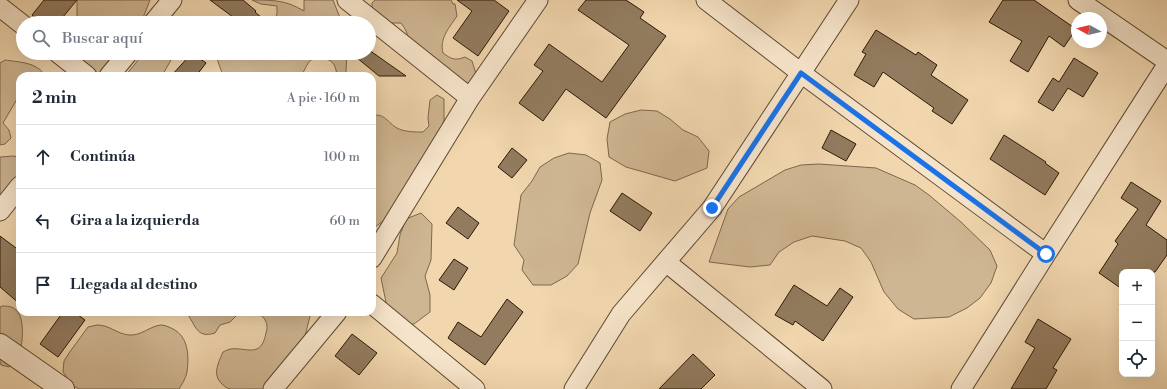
<!DOCTYPE html>
<html lang="es">
<meta charset="utf-8">
<style>
:root{--surface:#fff;--page:#f2f2f3;--text:#1f2937;--muted:#747a83;--line:#e0e1e3}
body{margin:0;font-family:"Libre Bodoni",serif;background:var(--page);color:var(--text)}
.controls{position:absolute;right:12px;bottom:12px;display:grid;overflow:hidden;border-radius:8px;box-shadow:0 4px 16px #0002}
.controls button{width:36px;height:36px;display:grid;place-items:center;padding:0;border:0;border-bottom:1px solid var(--line);background:var(--surface);color:var(--text);font:20px sans-serif}
.compass{position:absolute;left:1071px;top:12px;width:36px;height:36px;border-radius:50%;background:var(--surface);box-shadow:0 4px 16px #0002;rotate:278deg}
.stop{position:absolute;width:12px;height:12px;margin:-9px;border:3px solid #1a73e8;border-radius:50%;background:#fff}
.stop.end{background:#1a73e8;border-color:#fff;box-shadow:0 1px 4px #0008}
.list{margin:0;padding:0;list-style:none}
h2{display:flex;justify-content:space-between;align-items:center;height:52px;margin:0;padding:0 16px;font-size:17px}
h2 small{font-size:13px;font-weight:400;color:var(--muted)}
.list li{display:grid;grid-template-columns:26px 1fr auto;gap:12px;align-items:center;box-sizing:border-box;height:64px;padding:0 16px;border-top:1px solid var(--line)}
.list b{display:block;font-size:15px;white-space:nowrap}
.list em{font-size:13px;font-style:normal;color:var(--muted)}
.icon{flex:none;width:22px;height:22px;fill:none;stroke:currentColor;stroke-width:2;stroke-linecap:round;stroke-linejoin:round}
.map{position:relative;flex:none;width:1167px;height:389px;overflow:hidden}
.search{position:absolute;background:var(--surface);box-shadow:0 4px 16px #0002;left:16px;top:16px;width:360px;height:44px;display:flex;align-items:center;gap:10px;box-sizing:border-box;padding:0 14px;border-radius:22px;color:var(--muted);font-size:15px}
.panel{position:absolute;background:var(--surface);box-shadow:0 4px 16px #0002;left:16px;top:72px;width:360px;height:244px;border-radius:12px}
.map>svg:first-child{display:block}
.green{fill:#cfb692;stroke:#7d684c}
.building{fill:#927b5e;stroke:#2b1907}
.lines{fill:none;stroke-linecap:round;stroke-linejoin:round}
.minor-casing{stroke:#5c4831;stroke-width:21}
.tertiary-casing{stroke:#5c4831;stroke-width:24}
.minor{stroke:#f6e4ca;stroke-width:19}
.tertiary{stroke:#f6e4ca;stroke-width:22}
.route{stroke:#1a73e8;stroke-width:5}
</style>
<div class="map">
<svg width="1167" height="389" viewBox="0 0 1167 389">
<rect width="100%" height="100%" fill="#f1d6ae"/>
<filter id="stains"><feTurbulence type="fractalNoise" baseFrequency=".005" numOctaves="4"/><feColorMatrix values="0 0 0 0 .2 0 0 0 0 .09 0 0 0 0 .02 0 0 0 .5 -.17"/></filter>
<radialGradient id="worn" r=".72"><stop offset=".6" stop-color="#630" stop-opacity="0"/><stop offset="1" stop-color="#630" stop-opacity=".3"/></radialGradient>
<path class="green" d="M77 0H150L141 23H77Z
M252 0C273 0 286 0 304 11V0H333L342 23H273L277 14V6L261 4Z
M375 0H451L453 4H455L457 16C450 27 439 38 443 53 451 59 455 61 465 57L472 61 477 77 471 90 408 54C409 40 410 35 401 23H387L372 12V3Z
M51 53H123L97 76H68L56 55Z
M144 53H179L172 58 162 76H125Z
M216 53H242L249 59H257L260 53H347L346 71 345 76 337 74C336 70 335 65 332 62 328 58 316 57 311 60 307 63 304 72 301 76H223C221 68 217 63 217 54Z
M5 60C18 62 38 62 45 76H20V94L3 123 9 130 11 138 5 144 0 145V63Z
M437 95 444 99V120L441 129 390 216 375 227H372V116C384 112 388 123 397 128 404 132 415 132 423 132L429 126 428 118 430 100Z
M641 110 657 111 670 119 683 130 698 137 709 151 707 168 675 181 626 167 609 157 607 139 610 122 625 114Z
M569 153 586 155 600 163 602 180 590 213 578 264 567 276 551 285H533L522 270 524 260 514 245 521 195 532 181 540 167 554 158Z
M14 156 20 158V177L0 205V157Z
M819 164 876 168 915 185 929 195 961 222 990 250 997 266 991 283 980 298 967 308 949 317 914 319 898 309 884 292 871 262 861 248 845 241 812 236 794 242 779 252 770 265 750 267 709 262 728 209 739 197 785 170 801 165Z
M421 213 432 224 431 260 425 276 430 295V312L414 324H397L388 312 381 278 397 253 400 235 406 219Z
M2 306C7 306 12 306 16 310 26 318 23 351 16 361 15 363 11 365 9 367L1 365 0 362V307Z
M186 312H240L230 322 220 325 215 333C196 339 196 325 186 312Z
M257 312H311L302 348 274 389C262 389 240 389 230 389 225 388 218 381 217 376 215 369 220 359 223 352 225 351 229 349 231 349 247 347 261 359 266 333 269 323 265 318 257 312Z
M97 325C110 325 117 334 129 335 141 336 150 326 161 325 165 325 169 327 173 329 189 337 189 357 187 372 186 378 182 384 179 389H79L72 385 63 372 64 361 69 353 88 327Z"/>
<path class="building" d="M44 0H77L58 23H42L32 15Z
M210 0H243L256 11 255 12 268 23H241Z
M457 0H494L509 11 478 56 453 38 472 11Z
M586 0H626L644 12 640 18 666 36 606 118 566 89 543 121 519 103 543 71 534 65 549 44 602 82 629 45 578 10Z
M1003 0H1034L1076 29 1064 47 1049 36 1028 72 1010 61 1022 41 989 22Z
M876 30 916 55 918 52 937 65 931 75 968 100 952 124 932 111 934 108 883 72 874 87 854 75 866 54 862 52Z
M369 50 406 76H379L351 53H369Z
M192 53 206 63 196 76H171Z
M1074 58 1098 73 1083 97 1068 88 1053 111 1038 102 1053 78 1059 82Z
M831 130 856 144 846 161 822 148Z
M1004 135 1046 162 1045 163 1059 173 1045 195 990 159Z
M512 148 527 160 512 178 498 167Z
M1131 182 1161 201 1146 225 1167 240V255L1155 272H1122V289L1099 273 1118 244 1115 241 1138 209 1121 198Z
M622 193 652 213 640 231 610 211Z
M458 207 479 223 468 239 446 223Z
M0 236 20 251V304L0 287Z
M454 259 468 268 454 290 439 280Z
M794 285 827 306 840 288 853 297 823 341 795 321 793 325 775 315Z
M507 299 523 312 485 365 448 338 458 322 481 337Z
M63 312H74L85 320 58 357 40 344Z
M1038 319 1071 339 1053 368 1057 370 1046 389H1011L1035 348 1025 342Z
M352 334 377 353 359 375 335 356Z
M693 354 715 375 701 389H659Z"/>
<g class="lines">
<g class="minor-casing">
<path id="minor" d="M347 0 470 98
M706 0 801 73 1046 254
M1078 0 1167 61
M0 7 23 25
M153 23 172 0
M58 53 87 76
M109 76 128 53
M0 211 20 186
M372 258 470 98 538 0
M666 262 822 389
M372 304 475 389
M273 389 337 312
M574 389 621 314 712 208 849 0
M961 389 1046 254 1167 65"/>
</g>
<g class="tertiary-casing">
<path id="tertiary" d="M0 345 63 389"/>
</g>
<use href="#minor" class="minor"/>
<use href="#tertiary" class="tertiary"/>
</g>
<g class="lines">
<path class="route" d="M712 208 801 73 1046 254"/>
</g>
<rect width="100%" height="100%" filter="url(#stains)"/>
<rect width="100%" height="100%" fill="url(#worn)"/>
</svg>
<div class="controls">
<button>+</button>
<button>−</button>
<button><svg class="icon" aria-label="locate" viewBox="0 0 24 24"><circle cx="12" cy="12" r="6"/><path d="M12 2v4M12 18v4M2 12h4M18 12h4"/></svg></button>
</div>
<svg class="compass" viewBox="-18 -18 36 36"><path d="M0-13l5 13h-10z" fill="#e53935"/><path d="M0 13l5-13h-10z" fill="#747a83"/></svg>
<div class="stop" style="left:1046px;top:254px"></div>
<div class="stop end" style="left:712px;top:208px"></div>
<div class="search"><svg class="icon" aria-label="search" viewBox="0 0 24 24"><circle cx="10" cy="10" r="6"/><path d="M15 15l6 6"/></svg>Buscar aquí</div>
<section class="panel">
<h2>2 min<small>A pie · 160 m</small></h2>
<ul class="list">
<li><svg class="icon" aria-label="ahead" viewBox="0 0 24 24"><path d="M12 20V5M6 11l6-6 6 6"/></svg><div><b>Continúa</b></div><em>100 m</em></li>
<li><svg class="icon" aria-label="left" viewBox="0 0 24 24"><path d="M17 20v-9H6M10 6l-5 5 5 5"/></svg><div><b>Gira a la izquierda</b></div><em>60 m</em></li>
<li><svg class="icon" aria-label="arrive" viewBox="0 0 24 24"><path d="M6 21V4h12l-3 4 3 4H6"/></svg><div><b>Llegada al destino</b></div></li>
</ul>
</section>
</div>
